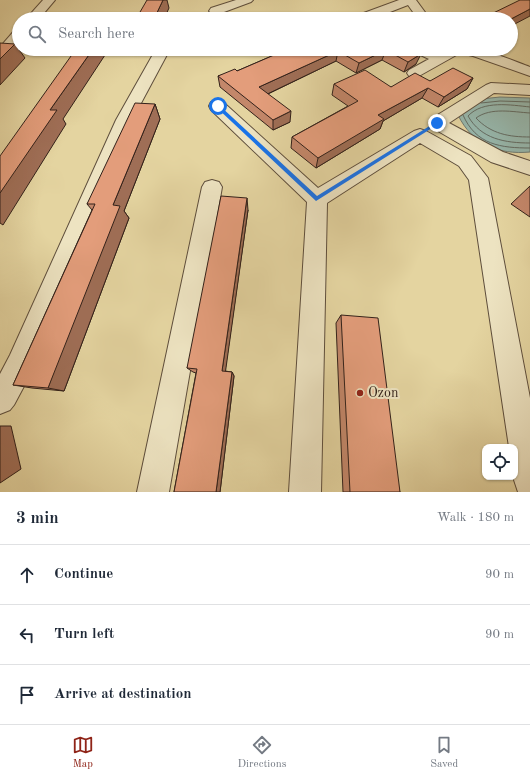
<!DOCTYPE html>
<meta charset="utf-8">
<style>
:root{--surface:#fff;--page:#f6f6f7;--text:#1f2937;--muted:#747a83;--line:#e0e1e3;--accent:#8f2418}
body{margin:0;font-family:"Old Standard TT",serif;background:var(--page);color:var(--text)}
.controls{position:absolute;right:12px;bottom:12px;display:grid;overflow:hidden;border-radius:8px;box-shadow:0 1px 3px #0004}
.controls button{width:36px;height:36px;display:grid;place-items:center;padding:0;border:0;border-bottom:1px solid var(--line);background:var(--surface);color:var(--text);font:20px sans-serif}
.stop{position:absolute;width:12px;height:12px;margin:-9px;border:3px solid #1a73e8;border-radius:50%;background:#fff}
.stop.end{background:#1a73e8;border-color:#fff;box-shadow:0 1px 4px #0008}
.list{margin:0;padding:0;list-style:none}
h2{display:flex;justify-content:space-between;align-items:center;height:52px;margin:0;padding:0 16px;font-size:17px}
h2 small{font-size:13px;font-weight:400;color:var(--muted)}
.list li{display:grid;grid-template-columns:26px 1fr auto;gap:12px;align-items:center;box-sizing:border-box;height:60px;padding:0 16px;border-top:1px solid var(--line)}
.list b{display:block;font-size:15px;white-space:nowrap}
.list em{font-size:13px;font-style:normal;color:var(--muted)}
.icon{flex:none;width:22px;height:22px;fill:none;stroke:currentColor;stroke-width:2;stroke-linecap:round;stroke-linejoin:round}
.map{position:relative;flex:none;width:530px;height:492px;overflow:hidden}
.search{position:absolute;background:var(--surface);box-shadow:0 1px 3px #0004;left:12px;right:12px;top:12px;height:44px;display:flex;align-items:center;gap:10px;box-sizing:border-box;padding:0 14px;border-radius:22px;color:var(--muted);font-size:15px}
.sheet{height:232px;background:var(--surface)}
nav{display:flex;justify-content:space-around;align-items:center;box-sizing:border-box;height:56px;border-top:1px solid var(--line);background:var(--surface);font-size:11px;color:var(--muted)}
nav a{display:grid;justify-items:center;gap:2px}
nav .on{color:var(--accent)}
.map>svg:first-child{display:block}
.water{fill:#97b7ac;stroke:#6f7b72}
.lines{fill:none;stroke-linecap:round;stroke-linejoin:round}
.shore{stroke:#646c63;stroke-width:1}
.minor-casing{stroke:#5e4e3c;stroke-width:2}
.minor{fill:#ede3c1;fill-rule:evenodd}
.wall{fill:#c3876a;stroke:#32211a}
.shaded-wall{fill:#9f6e56;stroke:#32211a}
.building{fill:#e39d7b;stroke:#32211a}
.route{fill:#1a73e8}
.poi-dot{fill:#8f2418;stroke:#ede3c1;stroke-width:1.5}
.labels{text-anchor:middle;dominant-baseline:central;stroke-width:4;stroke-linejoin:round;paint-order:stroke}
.near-poi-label{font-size:14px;fill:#32211a;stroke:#ede3c1;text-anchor:start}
</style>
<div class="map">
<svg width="530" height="492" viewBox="0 0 530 492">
<rect width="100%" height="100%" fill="#e4d4a0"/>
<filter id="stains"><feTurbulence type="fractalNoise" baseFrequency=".005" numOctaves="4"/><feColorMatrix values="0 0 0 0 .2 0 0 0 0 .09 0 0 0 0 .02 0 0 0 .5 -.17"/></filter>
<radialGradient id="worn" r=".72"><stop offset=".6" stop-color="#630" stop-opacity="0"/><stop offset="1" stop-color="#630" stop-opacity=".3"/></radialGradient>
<path class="water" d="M500 97 530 98V152C498 155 472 144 458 115L481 99Z"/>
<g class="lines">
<path class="shore" d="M481 103 500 101 530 102
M530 107C511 105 483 100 468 116 481 139 505 143 530 143
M530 113C513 112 491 107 476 118 491 134 509 137 530 137
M463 115C476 145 501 148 530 148"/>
<g class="minor-casing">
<path id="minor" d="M43 0H55L39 19H26Z
M236 0H253L251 2 224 12 232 19H218L209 11 211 8Z
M399 0H416L430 19H418L408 5 372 19H360L359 17 361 14Z
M19 30V42L5 58 0 59V47L14 31Z
M156 49H170L132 120 30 375 14 405 10 410 0 414V374L10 355 116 120Z
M412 49H430L439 54C467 39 503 57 530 67V76L473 56 460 53 419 76 414 77 409 76 407 73 409 70 429 59 414 52Z
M491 83 530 85V95L494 93 449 123 503 152 530 161V175L491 162 431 127 429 123 431 119 486 85Z
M217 101 223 102 318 188 414 131 420 129 426 131 471 156 488 178 530 398V492H518L513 477H515V447H509L469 180 459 166 420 143 327 203 321 492H289L307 202 211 110 209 106 211 102Z
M212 180 219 182 222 187 169 492H137L202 187 205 182Z"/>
</g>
<use href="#minor" class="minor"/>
</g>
<path class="wall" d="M288 49H411L416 64 404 72 382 60 356 73 336 61 268 94 290 122 273 130 220 87 218 76 237 71Z
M473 78 467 89 438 107 422 98 383 121 380 129 316 168 291 148 292 137 348 106 332 95 334 84 391 87 430 81Z
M155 104 160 119 124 211 129 218 64 391 32 388 13 385 92 210 87 204Z
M530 186V217L511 204Z
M248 210 225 371 232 372 234 376 220 492H174L196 373 193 372 187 368Z
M341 315 400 492H343L336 323Z"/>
<path class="shaded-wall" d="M163 0H167L169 8 164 19H154Z
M530 9V16L511 26V19Z
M15 44 25 58 0 85V59Z
M93 49H102L105 55 63 119 66 124 3 225 0 223V193L50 110Z
M386 50 382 60 356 73 359 63Z
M338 51 336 61 259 98V87Z
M421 54 416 64 404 72 408 62Z
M473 78 467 89 438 107 444 97Z
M428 88 422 98 383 121 380 129 316 168 318 158 378 115Z
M155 104 160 119 124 211 129 218 64 391 48 388 113 205Z
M291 111 290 122 273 130V120Z
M247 198 248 210 225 375 222 371Z
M232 372 234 376 220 492H216Z
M0 426H11L21 469 0 483Z"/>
<path class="building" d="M147 0H163L154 19H136Z
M520 0H530V9L511 19H481Z
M0 43 15 44 0 59Z
M76 49H93L50 110H57L0 193V156Z
M288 49H411L421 54 408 62 386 50 359 63 338 51 259 87 291 111 273 120 218 76 235 69 237 71Z
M453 68 473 78 444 97 428 88 378 115 384 119 318 158 292 137 358 101 334 84 365 70 391 87 415 73 430 81Z
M135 103 155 104 113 205 120 206 48 388 13 385 95 204H87Z
M221 196 247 198 222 371 232 372 216 492H174L197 369 187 368Z
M341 315 378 318 400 492H350Z"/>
<path class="route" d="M216 105H219L317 196 436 122 440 123 316 201 216 107Z"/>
<circle class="poi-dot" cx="360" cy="393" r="4"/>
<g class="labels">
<g class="near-poi-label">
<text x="368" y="393">Ozon</text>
</g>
</g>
<rect width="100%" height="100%" filter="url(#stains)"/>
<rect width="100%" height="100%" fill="url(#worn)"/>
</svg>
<div class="controls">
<button><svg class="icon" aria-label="locate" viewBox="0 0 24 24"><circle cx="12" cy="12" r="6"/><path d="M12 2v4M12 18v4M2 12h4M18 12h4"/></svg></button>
</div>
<div class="stop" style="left:218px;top:106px"></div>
<div class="stop end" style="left:437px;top:123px"></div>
<div class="search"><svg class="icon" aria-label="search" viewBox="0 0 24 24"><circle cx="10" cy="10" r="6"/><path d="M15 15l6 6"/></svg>Search here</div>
</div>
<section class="sheet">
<h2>3 min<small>Walk · 180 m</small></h2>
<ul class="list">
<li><svg class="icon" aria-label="ahead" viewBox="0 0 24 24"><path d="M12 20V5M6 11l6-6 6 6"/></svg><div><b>Continue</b></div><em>90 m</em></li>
<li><svg class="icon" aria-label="left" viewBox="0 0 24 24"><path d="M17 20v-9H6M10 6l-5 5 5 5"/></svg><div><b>Turn left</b></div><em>90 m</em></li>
<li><svg class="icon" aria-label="arrive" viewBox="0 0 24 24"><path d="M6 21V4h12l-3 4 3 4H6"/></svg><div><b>Arrive at destination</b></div></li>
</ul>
</section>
<nav>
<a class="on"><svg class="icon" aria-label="map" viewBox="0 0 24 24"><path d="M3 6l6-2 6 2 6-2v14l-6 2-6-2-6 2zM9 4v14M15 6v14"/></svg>Map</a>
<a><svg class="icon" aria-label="directions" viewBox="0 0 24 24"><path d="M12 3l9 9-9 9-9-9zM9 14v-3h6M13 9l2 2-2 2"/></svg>Directions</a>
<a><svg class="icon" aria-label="saved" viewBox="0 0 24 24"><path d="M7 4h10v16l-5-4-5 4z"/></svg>Saved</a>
</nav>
